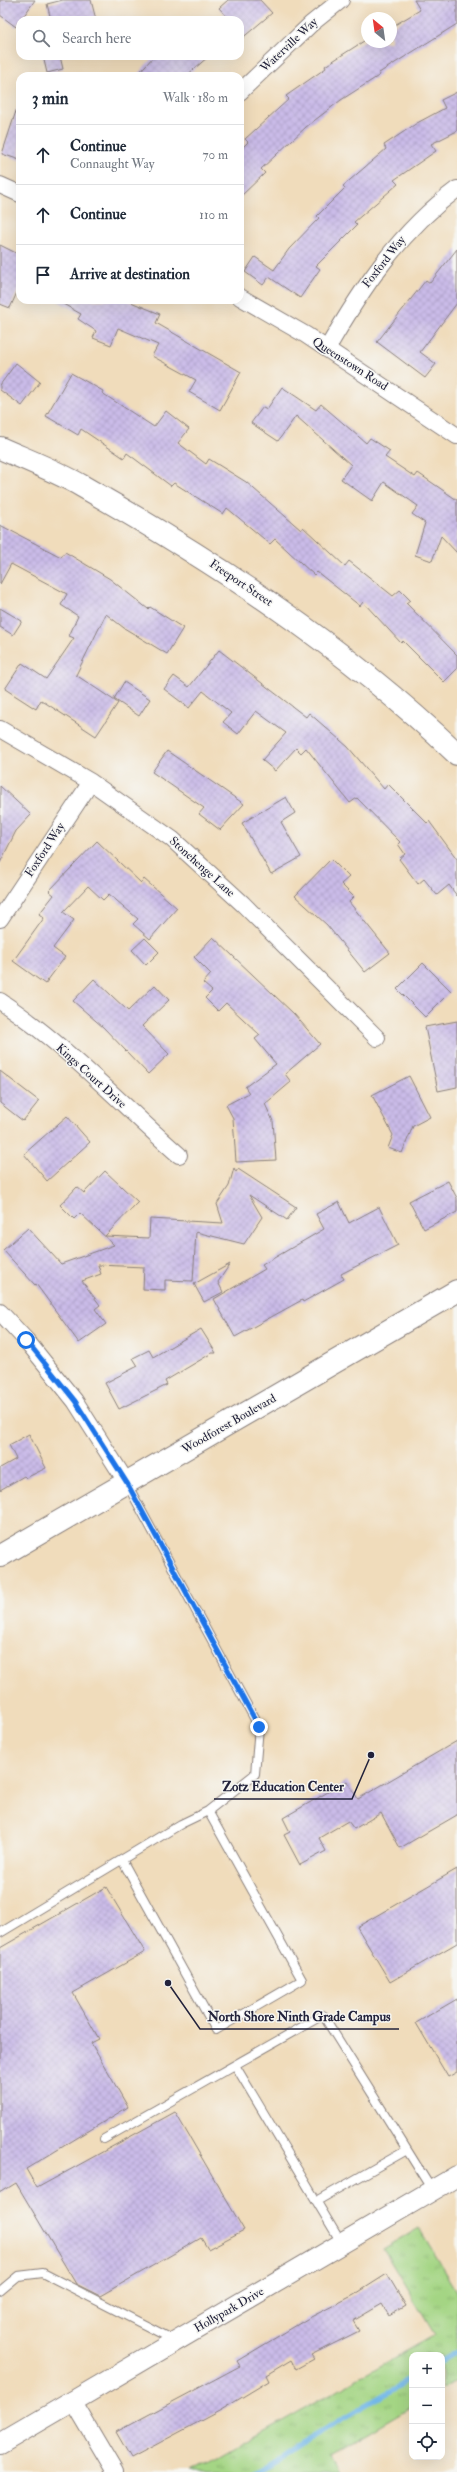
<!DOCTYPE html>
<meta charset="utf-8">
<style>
:root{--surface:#fff;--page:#f6f6f7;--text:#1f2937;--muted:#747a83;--line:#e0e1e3}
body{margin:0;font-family:"IM FELL Double Pica",serif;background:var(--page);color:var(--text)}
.controls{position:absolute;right:12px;bottom:12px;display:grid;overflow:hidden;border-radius:8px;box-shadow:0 4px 16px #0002}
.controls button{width:36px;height:36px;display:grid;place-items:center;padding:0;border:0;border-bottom:1px solid var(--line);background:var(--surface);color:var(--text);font:20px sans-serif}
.compass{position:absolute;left:361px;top:12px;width:36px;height:36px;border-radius:50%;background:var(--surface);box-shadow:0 4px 16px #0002;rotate:331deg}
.stop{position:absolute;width:12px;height:12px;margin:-9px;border:3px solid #1a73e8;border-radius:50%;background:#fff}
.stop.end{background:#1a73e8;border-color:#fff;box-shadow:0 1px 4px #0008}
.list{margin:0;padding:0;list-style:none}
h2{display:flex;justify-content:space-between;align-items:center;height:52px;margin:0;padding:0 16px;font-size:17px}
h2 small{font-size:13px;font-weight:400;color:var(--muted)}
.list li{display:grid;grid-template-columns:26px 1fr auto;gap:12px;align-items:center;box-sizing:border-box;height:60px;padding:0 16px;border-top:1px solid var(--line)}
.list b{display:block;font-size:15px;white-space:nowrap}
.list p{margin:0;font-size:13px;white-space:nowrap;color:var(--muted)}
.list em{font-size:13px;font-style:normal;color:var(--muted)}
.icon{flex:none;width:22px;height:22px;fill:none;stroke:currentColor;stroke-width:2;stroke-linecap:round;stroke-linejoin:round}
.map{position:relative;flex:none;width:457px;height:2472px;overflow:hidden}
.search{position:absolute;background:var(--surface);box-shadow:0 4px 16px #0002;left:16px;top:16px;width:228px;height:44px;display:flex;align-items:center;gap:10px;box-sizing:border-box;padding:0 14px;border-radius:12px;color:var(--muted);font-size:15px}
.panel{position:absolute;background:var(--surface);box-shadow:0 4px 16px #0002;left:16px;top:72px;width:228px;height:232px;border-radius:12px}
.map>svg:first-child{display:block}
.grass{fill:url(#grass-tufts);stroke:#637c60}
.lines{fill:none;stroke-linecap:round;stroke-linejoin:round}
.stream{stroke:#72b7e8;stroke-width:5}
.building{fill:url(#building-cross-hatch)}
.service-casing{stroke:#897f7b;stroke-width:10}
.minor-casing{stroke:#897f7b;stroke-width:18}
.tertiary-casing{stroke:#897f7b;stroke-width:22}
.secondary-casing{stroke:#897f7b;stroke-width:24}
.service{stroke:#fff;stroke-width:8}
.minor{stroke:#fff;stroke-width:16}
.tertiary{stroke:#fff;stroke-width:20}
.secondary{stroke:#fff;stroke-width:22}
.route{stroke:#1a73e8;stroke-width:5}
.labels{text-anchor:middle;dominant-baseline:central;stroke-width:3;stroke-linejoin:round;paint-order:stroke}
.street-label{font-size:12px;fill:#22223b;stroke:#f6f6f2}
.leader{fill:none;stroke:#22223b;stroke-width:1.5}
.callout-dot{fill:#22223b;stroke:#f6f6f2;stroke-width:1.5}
.callout-label{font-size:13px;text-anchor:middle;font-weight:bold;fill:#22223b;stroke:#f6f6f2;stroke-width:3;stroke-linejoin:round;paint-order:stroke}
</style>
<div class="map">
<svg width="457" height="2472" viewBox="0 0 457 2472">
<defs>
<pattern id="grass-tufts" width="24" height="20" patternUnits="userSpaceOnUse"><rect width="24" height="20" fill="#a4d584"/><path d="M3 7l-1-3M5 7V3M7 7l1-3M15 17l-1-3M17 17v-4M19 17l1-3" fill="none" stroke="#8db773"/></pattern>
<pattern id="building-cross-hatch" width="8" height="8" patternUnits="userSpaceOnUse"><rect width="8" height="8" fill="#cabbe8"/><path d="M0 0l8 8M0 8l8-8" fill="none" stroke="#ada0c8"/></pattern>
</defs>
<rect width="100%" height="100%" fill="#f6f6f2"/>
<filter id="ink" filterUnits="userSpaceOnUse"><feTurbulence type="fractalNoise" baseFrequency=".025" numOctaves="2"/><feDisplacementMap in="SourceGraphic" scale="8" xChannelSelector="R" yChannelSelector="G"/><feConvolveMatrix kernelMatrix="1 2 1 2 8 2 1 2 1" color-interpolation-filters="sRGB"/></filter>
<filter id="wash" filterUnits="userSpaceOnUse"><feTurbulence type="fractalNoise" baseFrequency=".012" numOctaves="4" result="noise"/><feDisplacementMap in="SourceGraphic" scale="16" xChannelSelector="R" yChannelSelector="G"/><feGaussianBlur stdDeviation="0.9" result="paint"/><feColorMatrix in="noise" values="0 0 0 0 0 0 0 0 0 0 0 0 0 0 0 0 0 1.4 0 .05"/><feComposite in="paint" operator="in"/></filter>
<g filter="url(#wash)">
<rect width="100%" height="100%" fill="#f0dcbb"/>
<path class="grass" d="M419 2228 457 2291V2380L442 2389V2355H412V2407L329 2456 338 2472H192L435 2335 383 2249Z"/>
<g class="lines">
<path class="stream" d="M442 2361 457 2352
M253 2472 412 2378"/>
</g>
<g id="blocks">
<path class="building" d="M0 0H35L16 27 0 15Z
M63 0H91L96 20H51L47 4Z
M228 0H260L272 13 240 40V20H230L219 8Z
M414 0H457V24L379 73 380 75 341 100 306 127 261 169 265 173 240 197V150L248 142 245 139 289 99 286 96 326 68 325 66 367 39V42H391V24L393 26 420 10Z
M43 56H60L63 69 47 73Z
M154 56H209L186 76H136Z
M457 92V131L431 144 436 151 394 180 398 184 354 222 357 225 316 266 320 269 300 298 269 277 263 285 245 272 255 257 274 270 289 249 319 218 317 216 345 188 343 186 386 149 384 145 417 123 445 108 441 100Z
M17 108H20V160L2 154Z
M0 245 20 255V286L10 308 0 304Z
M457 249V303L420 352 436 364 425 378 377 342 426 280 430 283Z
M56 300H126L160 314 156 323 241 372 220 410 189 392 196 380 152 356 158 345 118 328 111 345 93 338 96 331 78 319 81 314Z
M16 363 40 382 22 406 0 390V385Z
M71 373 103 391 102 393 154 427 166 411 189 429 178 443 206 464 209 459 246 482 301 530 303 527 345 566 349 561 393 596 400 590 410 600 406 603 457 655V669L444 682 403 641 401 643 363 602 360 606 317 572 314 575 275 539 270 544 227 508 223 514 174 483 171 486 127 453 124 458 81 429 78 435 46 416Z
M282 387 316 410 321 404 366 443 370 438 390 451 385 457 415 477 418 473 457 500V553L441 536 432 561 415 555 425 523 412 514 418 506 384 482 372 501 341 479 351 465 296 416 278 441 251 423 263 407 267 409Z
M0 525 61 557 65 552 110 579 148 609 150 607 183 628 167 654 124 628 106 614 76 675 118 703 96 736 41 700 36 709 5 689 22 663 46 679 74 638 69 636 78 616 61 605 67 594 11 564 0 584Z
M0 608 22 621 13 635 0 627Z
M219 650 306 717 309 713 348 747 384 789 388 784 427 823 429 821 457 859V896L449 885 437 895 424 879 418 884 399 859 405 854 398 844 400 842 357 798 350 803 306 748 301 753 296 748 275 771 262 760 286 733 256 711 238 734 223 722 231 713 203 691 189 708 164 689 174 676 189 687Z
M124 682 150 699 139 716 114 699Z
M167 751 244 804 220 830 199 814 204 808 152 772Z
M0 786 31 815 16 831 0 863Z
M286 797 295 813 281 822 301 857 271 874 242 823Z
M97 841 141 883 144 879 177 908 150 939 133 924 138 919 109 894 103 900 88 886 63 912 74 920 53 948 65 957 45 984 13 961 44 918 39 914 54 895 49 891Z
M331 859 349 877 341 884 354 897 349 902 390 953 365 972 327 925 295 896Z
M213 937 294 1014 320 1044 285 1074 291 1082 265 1104 273 1121 276 1160 236 1162 233 1118 226 1105 249 1093 245 1087 276 1064 255 1039 260 1035 226 1003 218 1011 205 998 212 991 203 983 211 974 194 957Z
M145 938 159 952 146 965 132 950Z
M423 963 451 991 425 1017 397 989Z
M94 979 128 1011 155 985 169 1000 142 1026 169 1054 148 1074 103 1027 73 1001Z
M457 1021V1087L438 1091 425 1027Z
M0 1071 39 1101 23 1121 0 1103Z
M409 1076 430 1117 413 1126 402 1153 388 1148 393 1135 372 1095Z
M67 1116 90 1142 47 1181 24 1154Z
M234 1168 236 1172 238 1169 296 1207 287 1220 249 1195 262 1217 244 1244 196 1232 193 1281 165 1280V1290L143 1289 144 1267 98 1265 101 1274 82 1281 100 1305 95 1309 106 1324 79 1343 36 1284 35 1285 3 1250 28 1228 61 1264 114 1245 80 1213 74 1219 60 1205 77 1187 84 1193 105 1171 138 1202 105 1236 149 1238 150 1219 223 1223 217 1204 229 1186Z
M448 1181 457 1198V1212L424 1229 409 1201Z
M339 1202 349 1223 379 1207 398 1245 341 1274 344 1279 303 1302 302 1300 235 1337 214 1299 265 1269 262 1265 324 1229 316 1214Z
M230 1264 218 1282 223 1292 204 1302 194 1284Z
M201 1329 216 1353H212L165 1381 167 1385 119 1409 105 1383 138 1366 133 1358 149 1350 153 1357Z
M29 1434 46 1468 26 1478 24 1476 0 1490V1468L16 1459 9 1445Z
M457 1741V1815L400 1848 381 1813 354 1829 348 1821 319 1838 326 1851 300 1865 284 1835 290 1832 283 1818 347 1781 358 1799Z
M457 1869V1943L390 1982 357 1927Z
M106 1887 145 1952 73 1993 99 2039 91 2043 128 2107 26 2169 37 2188 175 2112 244 2230 208 2249 201 2238 100 2296 76 2284 16 2183 0 2193V1948Z
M457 1999V2072L448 2077 416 2023Z
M387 2274 406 2306 389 2316 382 2304 353 2321 359 2331 311 2355 314 2359 296 2369 291 2360 266 2375 269 2381 221 2410 131 2458 116 2432 240 2366 237 2361 307 2319 354 2295Z"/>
</g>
</g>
<g filter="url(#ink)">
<use href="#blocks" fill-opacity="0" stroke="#897f7b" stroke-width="1"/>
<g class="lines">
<g class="service-casing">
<path id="service" d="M122 1860 216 2030 302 1980 208 1811
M0 1933 181 1824 208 1811 255 1774 259 1727 127 1484
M235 2065 342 2244
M104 2139 323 2015 432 2190
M317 2201 407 2150
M0 2291 18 2276 43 2273 174 2340"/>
</g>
<g class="minor-casing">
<path id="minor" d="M240 92 311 24 341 0
M0 185 20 194
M240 297 306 335 457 436
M327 349C362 288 400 231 457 189
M0 729 91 782 172 839 243 904 377 1038
M0 919 91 782
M0 1001C65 1044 120 1103 179 1155
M0 1312 26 1340 75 1401 127 1483
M73 2401 115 2472"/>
</g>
<g class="tertiary-casing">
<path id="tertiary" d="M0 2444 457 2176"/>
</g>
<g class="secondary-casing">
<path id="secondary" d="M0 448C27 460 56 471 82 486 217 563 345 647 457 754
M0 1556 457 1291"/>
</g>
<use href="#service" class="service"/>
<use href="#minor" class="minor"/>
<use href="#tertiary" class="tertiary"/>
<use href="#secondary" class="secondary"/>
</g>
</g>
<g class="lines" filter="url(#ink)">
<path class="route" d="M26 1340 75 1401 127 1483 259 1727"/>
</g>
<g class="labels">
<g class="street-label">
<text transform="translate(289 45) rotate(-43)">Waterville Way</text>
<text transform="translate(384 262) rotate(-52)">Foxford Way</text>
<text transform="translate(350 364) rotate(33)">Queenstown Road</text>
<text transform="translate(241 583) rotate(34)">Freeport Street</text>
<text transform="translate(45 850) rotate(-57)">Foxford Way</text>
<text transform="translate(202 867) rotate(42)">Stonehenge Lane</text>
<text transform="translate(91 1076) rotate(42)">Kings Court Drive</text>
<text transform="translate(229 1424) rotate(-30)">Woodforest Boulevard</text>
<text transform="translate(229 2310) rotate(-30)">Hollypark Drive</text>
</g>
</g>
<path class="leader" d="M371 1755L352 1799H214M168 1983L200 2029H399"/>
<g class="callout-dot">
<circle cx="371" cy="1755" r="4"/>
<circle cx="168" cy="1983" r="4"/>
</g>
<g class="callout-label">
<text x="283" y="1791">Zotz Education Center</text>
<text x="299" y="2021">North Shore Ninth Grade Campus</text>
</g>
</svg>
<div class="controls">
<button>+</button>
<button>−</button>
<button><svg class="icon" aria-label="locate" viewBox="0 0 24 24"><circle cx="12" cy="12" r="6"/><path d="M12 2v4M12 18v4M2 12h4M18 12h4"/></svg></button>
</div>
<svg class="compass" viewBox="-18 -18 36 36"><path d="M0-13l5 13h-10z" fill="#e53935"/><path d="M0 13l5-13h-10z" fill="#747a83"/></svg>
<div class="stop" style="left:26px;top:1340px"></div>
<div class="stop end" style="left:259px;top:1727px"></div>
<div class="search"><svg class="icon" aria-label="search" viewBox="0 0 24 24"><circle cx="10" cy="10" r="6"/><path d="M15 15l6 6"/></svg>Search here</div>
<section class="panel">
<h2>3 min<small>Walk · 180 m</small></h2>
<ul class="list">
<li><svg class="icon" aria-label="ahead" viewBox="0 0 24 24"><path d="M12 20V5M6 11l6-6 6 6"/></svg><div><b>Continue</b><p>Connaught Way</p></div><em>70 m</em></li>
<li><svg class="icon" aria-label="ahead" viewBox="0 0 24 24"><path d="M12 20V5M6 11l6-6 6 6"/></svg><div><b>Continue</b></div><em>110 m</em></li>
<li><svg class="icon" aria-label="arrive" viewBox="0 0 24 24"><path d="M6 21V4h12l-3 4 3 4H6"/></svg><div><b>Arrive at destination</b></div></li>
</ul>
</section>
</div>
